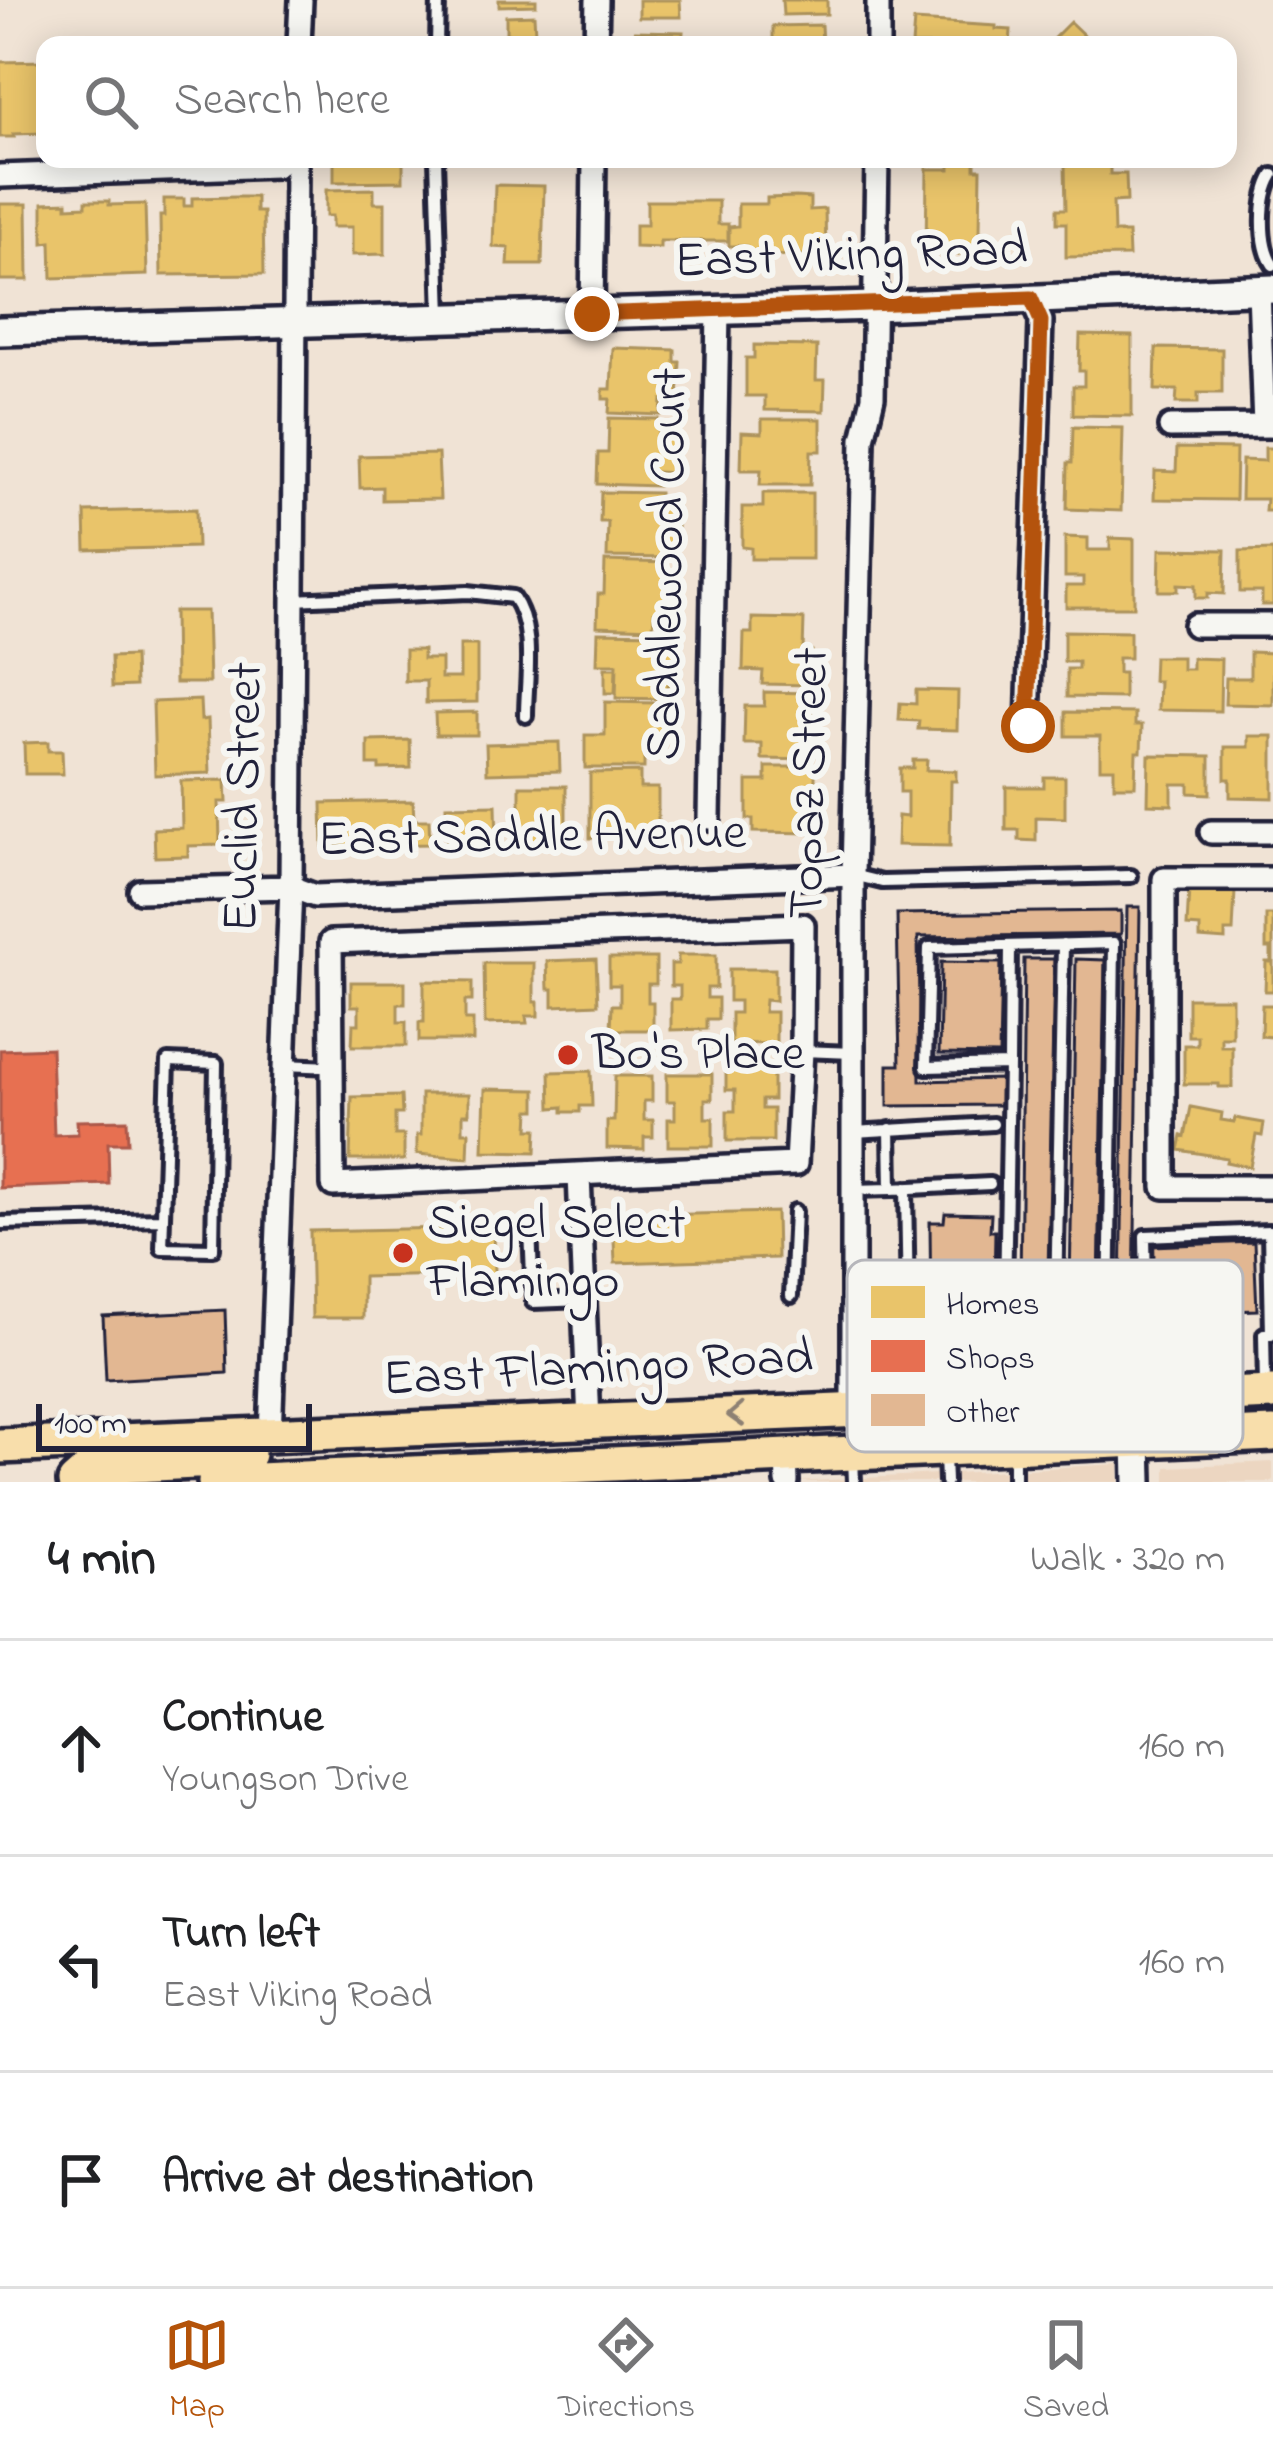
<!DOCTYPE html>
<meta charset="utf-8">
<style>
:root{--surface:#fff;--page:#f2f2f2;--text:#202124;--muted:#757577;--line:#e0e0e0;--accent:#b45309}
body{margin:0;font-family:"Indie Flower",sans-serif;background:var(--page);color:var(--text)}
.scale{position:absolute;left:36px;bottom:30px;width:276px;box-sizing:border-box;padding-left:12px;border:6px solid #22223b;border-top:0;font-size:33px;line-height:42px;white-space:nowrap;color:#22223b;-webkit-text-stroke:9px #f6f6f2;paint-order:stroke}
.stop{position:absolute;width:36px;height:36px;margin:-27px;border:9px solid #b45309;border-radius:50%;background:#fff}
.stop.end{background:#b45309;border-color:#fff;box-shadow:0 3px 12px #0008}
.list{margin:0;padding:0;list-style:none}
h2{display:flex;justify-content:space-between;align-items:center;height:156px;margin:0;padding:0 48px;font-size:51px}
h2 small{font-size:39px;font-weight:400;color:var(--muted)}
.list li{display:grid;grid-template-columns:78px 1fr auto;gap:36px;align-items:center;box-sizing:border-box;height:216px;padding:0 48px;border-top:3px solid var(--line)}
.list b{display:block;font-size:45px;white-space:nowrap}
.list p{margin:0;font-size:39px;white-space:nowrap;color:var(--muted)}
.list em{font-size:39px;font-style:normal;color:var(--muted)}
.icon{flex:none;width:66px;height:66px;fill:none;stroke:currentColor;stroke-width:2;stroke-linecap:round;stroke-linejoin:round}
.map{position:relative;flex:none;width:1273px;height:1482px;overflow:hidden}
.search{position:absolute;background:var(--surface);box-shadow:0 6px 30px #0003;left:36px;right:36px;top:36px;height:132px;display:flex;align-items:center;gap:30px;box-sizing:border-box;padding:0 42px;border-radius:24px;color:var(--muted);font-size:45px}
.sheet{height:804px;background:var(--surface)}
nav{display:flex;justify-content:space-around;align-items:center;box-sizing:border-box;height:168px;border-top:3px solid var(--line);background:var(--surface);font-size:33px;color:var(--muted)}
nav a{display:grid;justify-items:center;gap:6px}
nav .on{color:var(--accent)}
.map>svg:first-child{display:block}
.built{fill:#ecd6c1}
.homes{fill:#e9c46a;stroke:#ad935c;stroke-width:3}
.shops{fill:#e76f51;stroke:#ac584a;stroke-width:3}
.building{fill:#e2b792;stroke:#22223b;stroke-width:3}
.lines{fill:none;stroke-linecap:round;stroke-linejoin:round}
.lane-casing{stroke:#22223b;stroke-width:20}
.street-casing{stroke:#22223b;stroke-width:30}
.secondary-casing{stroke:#22223b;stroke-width:36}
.primary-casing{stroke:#22223b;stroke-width:42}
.lane{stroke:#f6f6f2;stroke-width:10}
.street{stroke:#f6f6f2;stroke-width:21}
.secondary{stroke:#f6f6f2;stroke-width:27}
.primary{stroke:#f8deab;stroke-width:33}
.oneway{stroke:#8d8073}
.route{stroke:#b45309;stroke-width:15}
.poi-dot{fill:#c8321e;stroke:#f6f6f2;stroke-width:4.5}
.labels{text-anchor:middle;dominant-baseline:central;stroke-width:12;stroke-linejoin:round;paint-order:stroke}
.street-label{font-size:51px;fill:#22223b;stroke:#f6f6f2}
.poi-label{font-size:51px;fill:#22223b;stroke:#f6f6f2;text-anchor:start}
.key{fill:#f6f6f2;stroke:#b6b6bb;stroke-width:3}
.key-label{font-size:33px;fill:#22223b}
</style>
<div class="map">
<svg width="1273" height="1482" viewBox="0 0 1273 1482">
<rect width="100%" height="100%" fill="#f0e3d5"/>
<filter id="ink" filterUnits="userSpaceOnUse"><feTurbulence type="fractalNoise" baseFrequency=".00833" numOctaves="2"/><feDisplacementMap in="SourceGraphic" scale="24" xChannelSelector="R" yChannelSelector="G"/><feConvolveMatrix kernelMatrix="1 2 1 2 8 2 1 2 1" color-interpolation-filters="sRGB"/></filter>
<g filter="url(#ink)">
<path class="built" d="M1273 1462V1482H1166V1467Z
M1119 1464V1482H794Z"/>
<path class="homes" d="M499 0H536V5L499 6Z
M639 0H680L681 17H639Z
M782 0H827V14L783 15Z
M534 15 535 34H506V16Z
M914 21 996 26V29L1011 30 1010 45H912Z
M1070 22 1094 45H1047Z
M821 25 822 45H773V26Z
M635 31 683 32 682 45H634Z
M45 61V133L13 134 14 137H0V62Z
M334 159H403V181L334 182Z
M950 159H975V169H981L980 232H987V255L926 254 927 169H950Z
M1110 164V174H1126L1127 201 1113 202 1114 233H1128L1129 256 1066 257V223H1057V209H1066L1065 165Z
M495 185 544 186 542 265H508L509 248 493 247Z
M374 189V203H385V254L352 255V227H332V216H326V190Z
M236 197H256V212H263L264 274 161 275 160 216H164V199H184V206H192V198Z
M796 197 810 198V210L825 209 826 255 746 256V246H729V227L738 226V204H767V198Z
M86 201H109V205L145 204 147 275 52 278 51 242 43 243V203L67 202V207L86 206Z
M647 201H718V224H728V241H660V248L635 247V225H647Z
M0 204H27L28 280H0Z
M1080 335 1132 336V416L1073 415V386H1084V371H1079Z
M754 345 817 346 816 380H825L824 411 765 410V396H746V358H754Z
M613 348 675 350V362H680L678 400H662L661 415 609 413 610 399H603V389H611Z
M1156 348 1222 349V393H1198V403H1176L1177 390H1155Z
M609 418 658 419V433L677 434 676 473 657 472V486L597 484 598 453H608Z
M762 419H821V451H811L810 485H760L761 470H741L742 432 762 433Z
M1073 427 1123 428 1121 511 1067 509 1068 463H1072Z
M1177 448 1236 449 1235 500 1154 499 1155 471 1176 472Z
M1265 448H1273V511H1265L1266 499H1241L1242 460 1265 461Z
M438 454 440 499 382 500V487L360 488 359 456Z
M601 492 659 493V506H677V545L671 544V558L607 557 608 522H600Z
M763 493H812V559H751V548L742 547V507H763Z
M196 509 197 547 86 550 85 512Z
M1065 537 1088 538V550H1110V538L1134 539V607H1066V586H1083V577H1065Z
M1160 549 1225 550 1224 594 1208 593V598H1196V585L1178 584V591H1159Z
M1273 550V605H1262V592H1240V551Z
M605 561 667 563V575H673L672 614 654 613 653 628 597 626 598 594H604Z
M174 611H207L209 683H175Z
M752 618 804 619 803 651H812L811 685 762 684 763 671 743 670 744 633H752Z
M1064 631 1130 632V658H1118V673H1124V698L1067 697V669H1078V662H1064Z
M598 632 657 633 656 647H675L674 686 667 685V699L616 698 617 664H597Z
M460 645H477V702L426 703V681H405V650H423V659H441V678H460Z
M1250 652 1273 653V705L1225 704 1226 678H1250Z
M134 656 135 686 112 687 111 657Z
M1154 657H1182V669H1192V658L1221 659 1220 711 1158 710 1159 681H1153Z
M605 668H616L615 693H605Z
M916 690 958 691 957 730 918 729 919 721 899 720 900 703 916 704Z
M764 692 812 693V760L762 759V744H744L745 706H764Z
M200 700 201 720 208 719 210 773 155 775 153 702Z
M605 702 657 703 656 716H663L662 754H644V768H585V735H605Z
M477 712V735H436L435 713Z
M1066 712 1135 713V725H1142L1141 752H1136L1135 786H1114V768H1100V736H1066Z
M1249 736H1273V798L1230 797V779H1225V747H1249Z
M410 740 411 768 379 769V765H368V741Z
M48 742V751H62L63 774H25L24 743Z
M559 742 560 771 487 773 486 744Z
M1149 755 1210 756V794L1189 793V784H1172V805L1148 804Z
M913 760H927L926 770 956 771V781H951L950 846 897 845 898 816 907 817V792H900V768H913Z
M766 767H815V833L753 832V819H747V781H766Z
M640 772V788H658V827H651V838H590V773Z
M1044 777H1065V818L1036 817V841L1019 840V830H1006V787H1044Z
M226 780 227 802H219L220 845 188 846V856L155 857 154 829 182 828 181 781Z
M520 786H566V839H548V830H542V842H514V823H520Z
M413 801 414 820H429L430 844 323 846 322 803Z
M496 805 497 846 447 847 446 806Z
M1189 888 1235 891 1233 931H1225V940L1200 938V927L1187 926Z
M1266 915H1273V991H1265L1266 962H1271V948H1266Z
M678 955H716V988H707V998H718V1019H707V1029L671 1030V999H680V986H671V964H678Z
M609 958H656V984H648V1002H653V1030H611L612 1005H620V985H609Z
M596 959 598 1004 553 1006V989H548L547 961Z
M484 963H534V1002H538V1016H526L527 1023 485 1024Z
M729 969H775V1001L765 1000 764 1012H776V1044L731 1043V1013H739V1001H729Z
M424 981 472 982V1001H465V1020H473V1041H419V1022H424Z
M351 982H405V1004H398V1022H406V1046H352L353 1024H359V1006H351Z
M1188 998H1232V1037H1221V1046H1232V1087H1219V1084H1184V1045H1197V1036H1188Z
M1262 1005H1273V1037L1261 1036Z
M726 1068H773V1100H762V1109H773V1141H727V1111H735V1090H726Z
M591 1071 592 1106H580V1112H563V1107L551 1108 550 1072Z
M667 1074H712V1099H705V1118H713V1146H668V1119H675V1101H667Z
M615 1076H652V1101H644V1120H653V1137H644V1149L607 1148V1121H614Z
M485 1089 536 1090V1110H530L529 1129H537L536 1152 483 1151Z
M421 1094H469V1114H463V1132H469L468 1158 417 1154V1135H421Z
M401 1096 402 1114H395V1135H404V1160H350L352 1097Z
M1191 1107 1222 1113 1221 1120 1234 1122 1235 1118 1264 1123 1262 1136 1256 1135 1250 1167 1226 1162 1227 1158 1179 1150 1182 1136 1185 1137Z
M776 1212 777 1258 615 1263 613 1216Z
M494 1227 495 1274 363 1277V1318H312L310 1231Z"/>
<path class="shops" d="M51 1048 54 1135 78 1134 77 1121 127 1120 128 1143H108L109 1184 0 1188V1050Z"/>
<path class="building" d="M1127 907H1140L1134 1298 1121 1297Z
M1121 911V934L918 937 920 1081 1001 1079V1105L888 1106V1065H900L897 914Z
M1024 959H1054L1049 1285H1020Z
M1076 959 1105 960 1099 1286H1070Z
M941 962 1001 963 999 1055 939 1054Z
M945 1213 991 1214 990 1231H995L994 1285H987V1320L931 1318 930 1222H944Z
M1254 1242 1257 1310 1154 1314 1152 1246Z
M225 1310 227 1373 106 1380 103 1316Z"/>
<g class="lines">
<g class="lane-casing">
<path id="lane" d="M437 45 438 0
M436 159 441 316
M1273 175C1260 196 1259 245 1273 265
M293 600 468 592 513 597C536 629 526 678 526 716
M853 875 882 882 1131 876
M802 1051 853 1053
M168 1061 216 1063 213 1249 162 1248Z
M283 1065 333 1067
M1009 1065 1010 946
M890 1129 891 1189 990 1184
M853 1132 993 1124
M906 1188 909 1365 978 1362 977 1401
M853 1190 891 1189
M0 1223 162 1219
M530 1228 533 1302 584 1300
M791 1296 795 1211
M1056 1300 1063 944
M960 1338V1363
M1157 1395V1339H1147L1145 1236 1269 1231 1271 1334H1264L1265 1387
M1108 1398 1114 943 929 948 926 1067 1009 1065 1005 1299 1109 1301
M1014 1449V1482
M945 1455 946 1482
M853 1457 854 1482"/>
</g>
<g class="street-casing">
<path id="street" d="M299 45 301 0
M596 45 597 0
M878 45V0
M0 176 276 166
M1259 290 1264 426
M592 314 594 159
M1170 427 1273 426
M1195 625H1273
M1028 726 1041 321 1031 298
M709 818 718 311
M1211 832H1273
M1273 879H1164V1187H1273
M140 891 291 887 315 896 853 875
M803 925 802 1051 796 1164 333 1185 331 942Z
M579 1175 589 1423
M853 1409V875L863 439 873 397 877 159
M270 1436 291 887 296 159
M786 1456 787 1482"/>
</g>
<g class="secondary-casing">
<path id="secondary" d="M0 331 875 306 1273 289
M1137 1440 1138 1482"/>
</g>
<g class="primary-casing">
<path id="primary" d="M0 1446 1273 1393
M75 1482 84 1474 116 1466 234 1460 248 1454
M215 1482 1273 1434"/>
</g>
<use href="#lane" class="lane"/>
<use href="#street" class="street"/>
<use href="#secondary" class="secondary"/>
<use href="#primary" class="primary"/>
</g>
<defs><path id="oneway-chevron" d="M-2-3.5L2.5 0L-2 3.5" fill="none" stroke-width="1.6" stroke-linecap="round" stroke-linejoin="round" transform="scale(3)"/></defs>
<use class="oneway" href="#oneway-chevron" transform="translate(736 1415) rotate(177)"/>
</g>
<g class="lines" filter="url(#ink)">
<path class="route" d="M592 314 1031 298 1041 321 1028 726"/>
</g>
<g class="poi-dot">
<circle cx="568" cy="1055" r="12"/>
<circle cx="403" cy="1253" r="12"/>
</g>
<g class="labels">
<g class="street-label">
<text transform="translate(851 257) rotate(-2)">East Viking Road</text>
<text transform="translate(669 564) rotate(-89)">Saddlewood Court</text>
<text transform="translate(811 783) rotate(-89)">Topaz Street</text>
<text transform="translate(245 797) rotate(-89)">Euclid Street</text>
<text transform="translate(532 838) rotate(-1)">East Saddle Avenue</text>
<text transform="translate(598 1370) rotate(-3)">East Flamingo Road</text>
</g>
<g class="poi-label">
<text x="592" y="1055">Bo's Place</text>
<text x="427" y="1224">Siegel Select<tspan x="427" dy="59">Flamingo</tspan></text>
</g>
</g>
<rect x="847" y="1260" width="396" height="192" rx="18" class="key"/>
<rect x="871" y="1286" width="54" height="32" fill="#e9c46a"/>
<rect x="871" y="1340" width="54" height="32" fill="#e76f51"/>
<rect x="871" y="1394" width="54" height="32" fill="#e2b792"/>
<g class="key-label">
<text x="946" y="1314">Homes</text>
<text x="946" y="1368">Shops</text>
<text x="946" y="1422">Other</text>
</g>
</svg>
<div class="scale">100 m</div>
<div class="stop" style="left:1028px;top:726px"></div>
<div class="stop end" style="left:592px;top:314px"></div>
<div class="search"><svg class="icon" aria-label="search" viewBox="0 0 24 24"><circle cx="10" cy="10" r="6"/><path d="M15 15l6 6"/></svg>Search here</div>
</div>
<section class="sheet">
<h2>4 min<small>Walk · 320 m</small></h2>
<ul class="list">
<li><svg class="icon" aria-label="ahead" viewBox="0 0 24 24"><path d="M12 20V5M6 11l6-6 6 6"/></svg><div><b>Continue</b><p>Youngson Drive</p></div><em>160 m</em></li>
<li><svg class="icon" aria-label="left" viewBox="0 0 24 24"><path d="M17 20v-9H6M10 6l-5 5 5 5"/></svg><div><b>Turn left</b><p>East Viking Road</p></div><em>160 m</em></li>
<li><svg class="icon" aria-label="arrive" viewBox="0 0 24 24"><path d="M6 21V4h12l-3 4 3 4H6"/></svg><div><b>Arrive at destination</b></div></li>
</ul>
</section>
<nav>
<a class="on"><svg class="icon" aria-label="map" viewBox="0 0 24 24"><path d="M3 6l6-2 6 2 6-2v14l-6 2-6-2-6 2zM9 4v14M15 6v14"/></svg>Map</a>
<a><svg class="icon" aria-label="directions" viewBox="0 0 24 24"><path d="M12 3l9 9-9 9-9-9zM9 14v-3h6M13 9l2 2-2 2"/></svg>Directions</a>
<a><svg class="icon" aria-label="saved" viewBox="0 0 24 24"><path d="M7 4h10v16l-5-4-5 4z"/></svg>Saved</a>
</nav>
